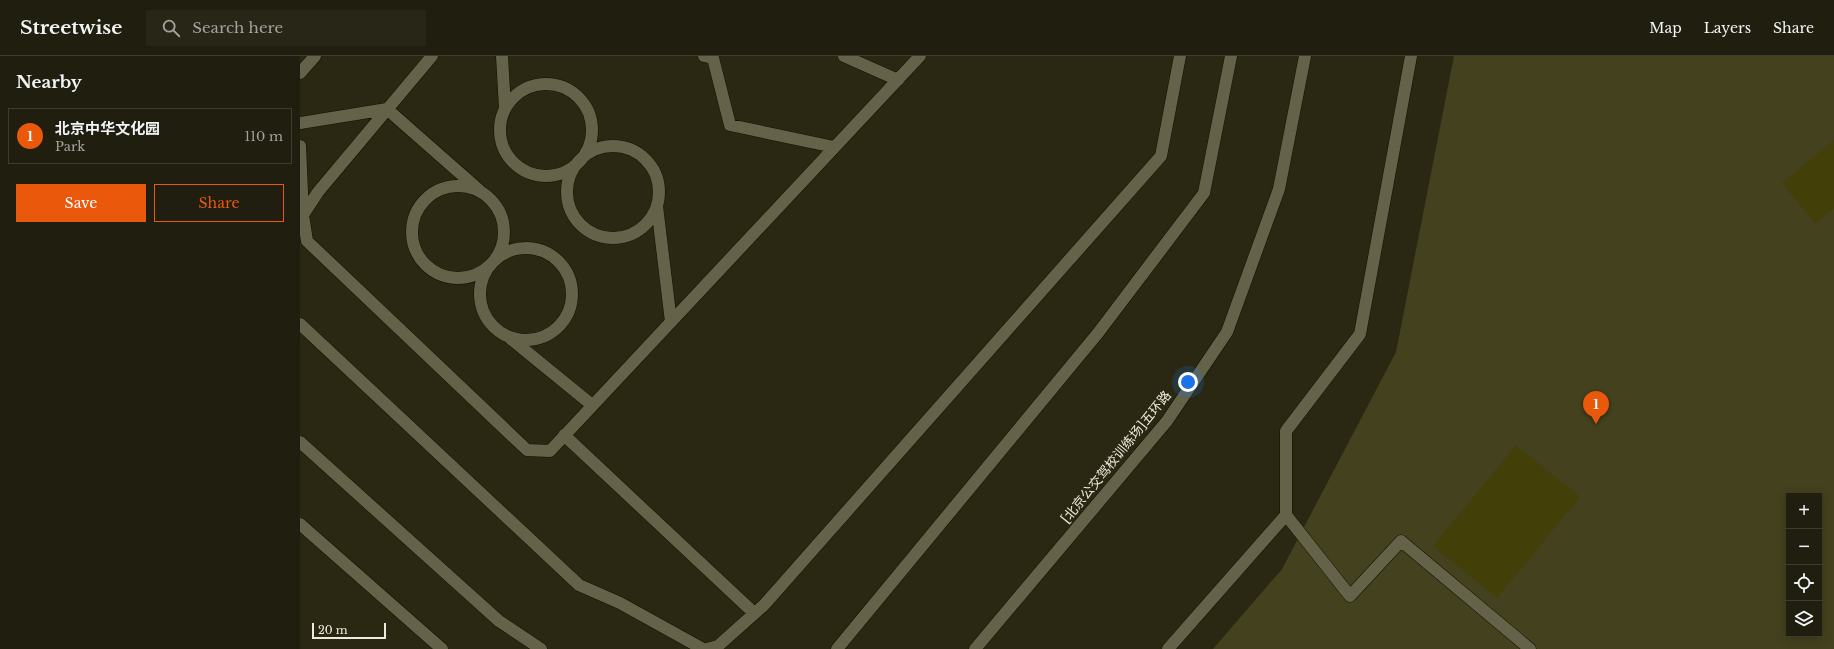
<!DOCTYPE html>
<meta charset="utf-8">
<style>
:root{--surface:#201e0e;--page:#282717;--text:#f1f3f6;--muted:#a2a29e;--line:#3d3c2e;--accent:#ea580c}
body{margin:0;font-family:"Libre Baskerville","Noto Sans SC",serif;background:var(--page);color:var(--text)}
.controls{position:absolute;right:12px;bottom:12px;display:grid;overflow:hidden;border-radius:0px;box-shadow:0 2px 10px #0003}
.controls button{width:36px;height:36px;display:grid;place-items:center;padding:0;border:0;border-bottom:1px solid var(--line);background:var(--surface);color:var(--text);font:20px sans-serif}
.scale{position:absolute;left:12px;bottom:10px;width:74px;box-sizing:border-box;padding-left:4px;border:2px solid #ecebdd;border-top:0;font-size:11px;line-height:14px;white-space:nowrap;color:#ecebdd;-webkit-text-stroke:3px #2a2812;paint-order:stroke}
.you{position:absolute;left:888px;top:326px;width:14px;height:14px;margin:-10px;border:3px solid #fff;border-radius:50%;background:#1a73e8;box-shadow:0 0 0 6px #1a73e833}
.badge{display:grid;place-items:center;width:26px;height:26px;border-radius:50%;background:var(--accent);color:#fff;font-size:13px;font-weight:700}
.pin{position:absolute;translate:-50% -33px;filter:drop-shadow(0 1px 2px #0008)}
.pin::after{content:'';position:absolute;top:21px;width:14px;height:12px;background:inherit;clip-path:polygon(0 0,100% 0,50% 100%)}
.list{margin:0;padding:0;list-style:none}
h2{display:flex;justify-content:space-between;align-items:center;height:52px;margin:0;padding:0 16px;font-size:17px}
h2 small{font-size:13px;font-weight:400;color:var(--muted)}
.list li{display:grid;grid-template-columns:26px 1fr auto;gap:12px;align-items:center;box-sizing:border-box;height:56px;margin:0 8px 8px;padding:0 8px;border:1px solid var(--line);border-radius:0px}
.list b{display:block;font-size:15px;white-space:nowrap}
.list p{margin:0;font-size:13px;white-space:nowrap;color:var(--muted)}
.list em{font-size:13px;font-style:normal;color:var(--muted)}
.actions{display:flex;gap:8px;padding:12px 16px}
.actions a{flex:1;padding:9px 0;border:1px solid var(--accent);border-radius:0px;text-align:center;font-size:14px;color:var(--accent)}
.actions .main{background:var(--accent);color:#fff}
.icon{flex:none;width:22px;height:22px;fill:none;stroke:currentColor;stroke-width:2;stroke-linecap:round;stroke-linejoin:round}
.map{position:relative;flex:none;width:1534px;height:593px;overflow:hidden}
header{display:flex;align-items:center;gap:24px;box-sizing:border-box;height:56px;padding:0 20px;background:var(--surface);border-bottom:1px solid var(--line)}
header strong{font-size:19px}
nav{display:flex;gap:22px;margin-inline-start:auto;font-size:14px}
.search{width:280px;height:36px;background:var(--page);display:flex;align-items:center;gap:10px;box-sizing:border-box;padding:0 14px;border-radius:0px;color:var(--muted);font-size:15px}
main{display:flex}
aside{flex:1;background:var(--surface)}
.map>svg:first-child{display:block}
.green{fill:#44411f;fill-rule:evenodd}
.building{fill:#433f09}
.lines{fill:none;stroke-linecap:round;stroke-linejoin:round}
.minor-casing{stroke:#131100;stroke-width:13}
.minor{stroke:#646249;stroke-width:12}
.labels{text-anchor:middle;dominant-baseline:central;stroke-width:3;stroke-linejoin:round;paint-order:stroke}
.street-label{font-size:13px;fill:#ecebdd;stroke:#2a2812}
</style>
<header>
<strong>Streetwise</strong>
<div class="search"><svg class="icon" aria-label="search" viewBox="0 0 24 24"><circle cx="10" cy="10" r="6"/><path d="M15 15l6 6"/></svg>Search here</div>
<nav><a>Map</a><a>Layers</a><a>Share</a></nav>
</header>
<main>
<aside>
<h2>Nearby<small></small></h2>
<ul class="list">
<li><span class="badge">1</span><div><b>北京中华文化园</b><p>Park</p></div><em>110 m</em></li>
</ul>
<div class="actions"><a class="main">Save</a><a>Share</a></div>
</aside>
<div class="map">
<svg width="1534" height="593" viewBox="0 0 1534 593">
<rect width="100%" height="100%" fill="#2a2812"/>
<path class="green" d="M1154 0H1534V593H913L982 513 1096 296ZM1489 440H1519V578H1489Z"/>
<path class="building" d="M1534 84V152L1515 168 1482 127Z
M1216 389 1280 441 1197 542 1133 490Z"/>
<g class="lines">
<g class="minor-casing">
<path id="minor" d="M132 0 18 136 3 159 7 185 227 394 250 395 620 0
M202 0 205 52
M404 0 413 2 430 69 534 91
M544 0 598 24
M0 17 15 0
M200 74a46 46 0 1 1 92 0a46 46 0 1 1-92 0Z
M0 67 87 53 179 134
M0 90 3 159
M267 136a46 46 0 1 1 92 0a46 46 0 1 1-92 0Z
M112 176a46 46 0 1 1 92 0a46 46 0 1 1-92 0Z
M357 150 371 266
M180 238a46 46 0 1 1 92 0a46 46 0 1 1-92 0Z
M0 268 279 529 320 547 403 593
M211 283 292 349
M264 379 454 557
M0 386 199 565 241 593
M986 459 1050 540 1101 485 1230 593
M0 468 142 593
M407 593 418 590 464 549 861 100 880 0
M537 593 798 277 904 137 931 0
M675 593 867 365 927 276 979 133 1005 0
M868 593 986 459V375L1060 278 1111 0"/>
</g>
<use href="#minor" class="minor"/>
</g>
<g class="labels">
<g class="street-label">
<text transform="translate(816 401) rotate(-51)">[北京公交驾校训练场]五环路</text>
</g>
</g>
</svg>
<div class="controls">
<button>+</button>
<button>−</button>
<button><svg class="icon" aria-label="locate" viewBox="0 0 24 24"><circle cx="12" cy="12" r="6"/><path d="M12 2v4M12 18v4M2 12h4M18 12h4"/></svg></button>
<button><svg class="icon" aria-label="layers" viewBox="0 0 24 24"><path d="M12 4l9 5-9 5-9-5zM3 14l9 5 9-5"/></svg></button>
</div>
<div class="scale">20 m</div>
<div class="you"></div>
<div class="pin badge" style="left:1296px;top:368px">1</div>
</div>
</main>
